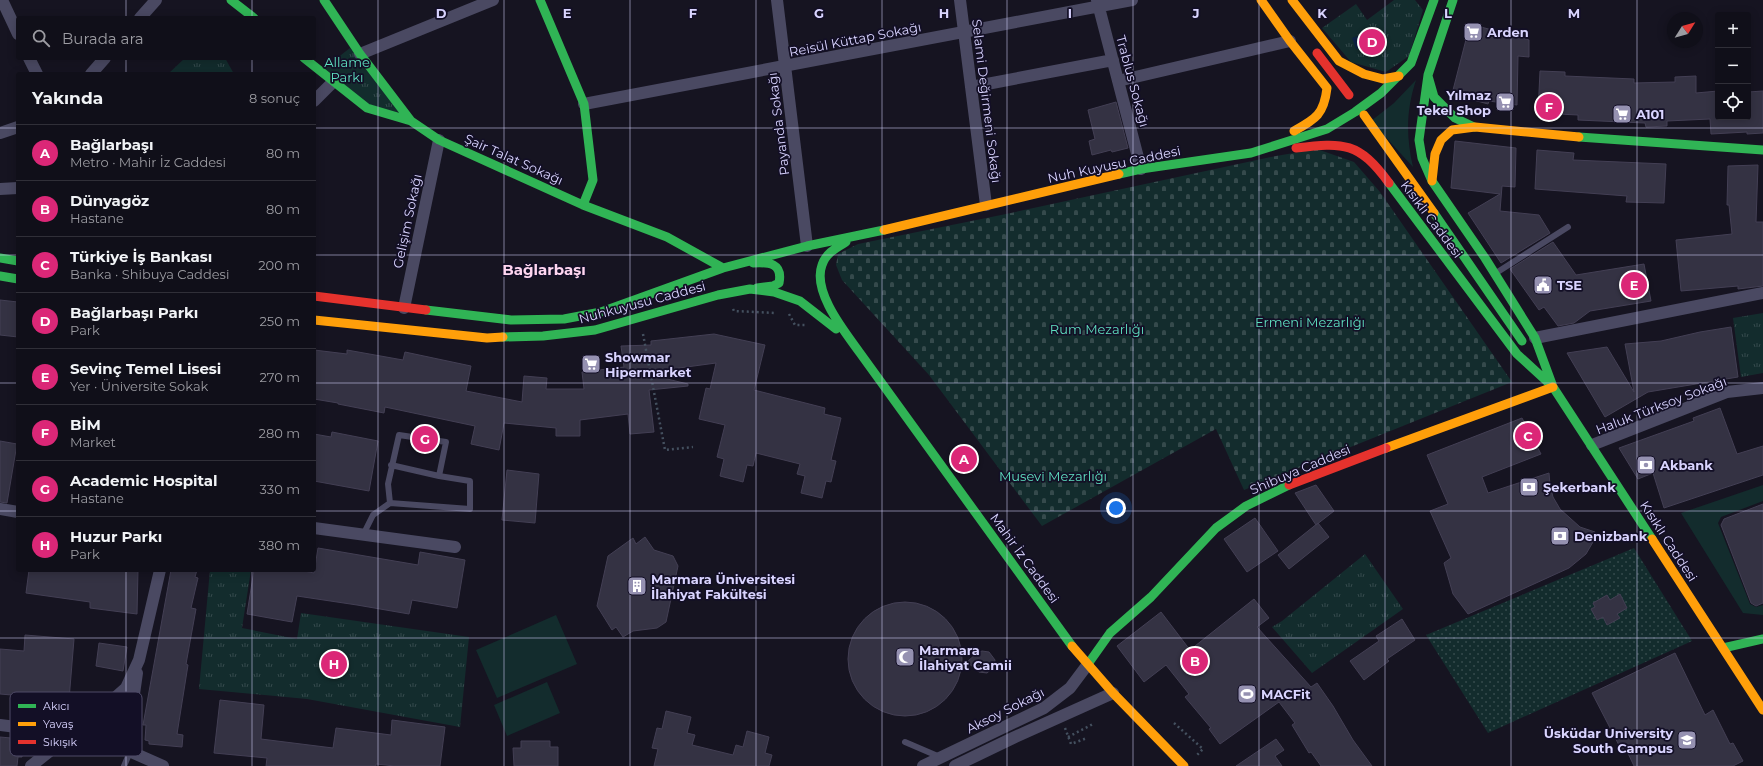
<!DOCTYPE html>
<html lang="tr">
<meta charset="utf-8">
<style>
:root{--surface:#100f19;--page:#191822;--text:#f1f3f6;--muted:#9c9ca2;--line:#302f38;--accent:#db2777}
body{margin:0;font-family:Montserrat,sans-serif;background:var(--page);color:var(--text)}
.controls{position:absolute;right:12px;top:12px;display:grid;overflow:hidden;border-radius:4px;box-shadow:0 2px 10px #0003}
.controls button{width:36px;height:36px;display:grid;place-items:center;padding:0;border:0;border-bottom:1px solid var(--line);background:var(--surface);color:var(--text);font:20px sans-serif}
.compass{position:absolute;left:1667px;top:12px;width:36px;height:36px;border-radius:50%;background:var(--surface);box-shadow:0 2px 10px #0003;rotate:53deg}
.you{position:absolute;left:1116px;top:508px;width:14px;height:14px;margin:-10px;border:3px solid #fff;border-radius:50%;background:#1a73e8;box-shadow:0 0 0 6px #1a73e833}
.badge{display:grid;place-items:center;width:26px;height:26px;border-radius:50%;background:var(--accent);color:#fff;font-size:13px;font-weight:700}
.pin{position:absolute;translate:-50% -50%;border:2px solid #fff;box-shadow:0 1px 4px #0006}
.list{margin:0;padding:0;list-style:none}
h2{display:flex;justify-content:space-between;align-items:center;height:52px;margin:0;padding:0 16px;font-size:17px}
h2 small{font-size:13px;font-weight:400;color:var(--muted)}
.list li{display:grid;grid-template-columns:26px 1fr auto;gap:12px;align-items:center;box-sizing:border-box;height:56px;padding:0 16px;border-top:1px solid var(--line)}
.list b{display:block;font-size:15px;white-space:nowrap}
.list p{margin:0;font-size:13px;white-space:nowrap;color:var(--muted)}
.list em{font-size:13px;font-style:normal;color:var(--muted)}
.icon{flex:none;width:22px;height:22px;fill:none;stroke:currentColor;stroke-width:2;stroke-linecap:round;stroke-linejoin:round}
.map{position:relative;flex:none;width:1763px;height:766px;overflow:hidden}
.search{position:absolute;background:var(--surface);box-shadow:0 2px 10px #0003;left:16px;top:16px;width:300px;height:44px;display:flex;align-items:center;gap:10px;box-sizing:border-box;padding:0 14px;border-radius:4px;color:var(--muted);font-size:15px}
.panel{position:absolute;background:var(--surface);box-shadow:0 2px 10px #0003;left:16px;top:72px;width:300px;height:500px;border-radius:4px}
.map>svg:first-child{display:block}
.grass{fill:#132c2d}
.cemetery{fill:url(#cemetery-stones)}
.park{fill:url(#park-tufts)}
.garden{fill:url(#garden-dots)}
.water{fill:#0d2144}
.building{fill:#343243;stroke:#433f54}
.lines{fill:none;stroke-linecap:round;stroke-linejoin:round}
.path{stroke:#44505f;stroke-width:2.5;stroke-dasharray:2 3;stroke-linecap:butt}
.lane{stroke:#4a4962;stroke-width:6}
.street{stroke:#4a4962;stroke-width:12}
.fast{stroke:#30b455;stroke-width:9}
.slow{stroke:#ff9f0a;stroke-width:9}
.jam{stroke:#e5322d;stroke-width:9}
.grid{fill:none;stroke:#d9d4ff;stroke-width:1;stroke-opacity:0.55}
.labels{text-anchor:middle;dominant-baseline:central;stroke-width:3.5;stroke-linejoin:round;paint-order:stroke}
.poi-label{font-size:13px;font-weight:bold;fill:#d9d4ff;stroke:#130f26;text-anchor:start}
.street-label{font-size:13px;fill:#d9d4ff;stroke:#130f26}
.park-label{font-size:13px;fill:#5fe0c0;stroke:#130f26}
.quarter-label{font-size:15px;font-weight:bold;fill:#ffd6f0;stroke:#130f26}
.key{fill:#130f26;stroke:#4e4a67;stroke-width:1}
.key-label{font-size:11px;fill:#d9d4ff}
.grid-label{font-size:13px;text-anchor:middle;font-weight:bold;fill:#d9d4ff;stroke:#130f26;stroke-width:3.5;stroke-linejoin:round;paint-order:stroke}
</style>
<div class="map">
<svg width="1763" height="766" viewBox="0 0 1763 766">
<defs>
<pattern id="cemetery-stones" width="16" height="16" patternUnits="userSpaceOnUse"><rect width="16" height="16" fill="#132c2d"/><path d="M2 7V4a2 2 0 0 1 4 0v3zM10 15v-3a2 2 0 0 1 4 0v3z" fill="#354a4c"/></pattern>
<pattern id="park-tufts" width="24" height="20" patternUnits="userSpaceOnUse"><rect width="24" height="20" fill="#132c2d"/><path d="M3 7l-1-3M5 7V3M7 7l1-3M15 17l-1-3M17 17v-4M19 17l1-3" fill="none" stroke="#354a4c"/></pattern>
<pattern id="garden-dots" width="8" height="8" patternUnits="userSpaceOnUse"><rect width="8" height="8" fill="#132c2d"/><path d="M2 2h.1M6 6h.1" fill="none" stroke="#354a4c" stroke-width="1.8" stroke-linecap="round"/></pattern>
</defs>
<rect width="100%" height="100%" fill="#161421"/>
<path class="grass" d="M1416 80C1406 111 1406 136 1413 167L1371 121 1394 103Z
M1763 485V501L1721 517 1718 523 1750 604 1756 607 1763 605V615L1743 613 1681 513Z
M556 615 577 664 497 698 476 650Z
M547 682 560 713 507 736 494 705Z"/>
<path class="cemetery" d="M1317 149 1354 162 1380 192 1512 382 1244 490 1216 429 1042 526 929 375 842 280 836 265 838 254 858 244 1006 214 1276 156Z"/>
<path class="park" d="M1394 0H1415L1423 10 1409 56 1386 72 1351 62 1322 28 1356 4 1367 20Z
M350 48 402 114 368 104 323 69Z
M185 58H225L234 74H168Z
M1763 313V373L1741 377 1733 318Z
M1365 554 1403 609 1312 673 1272 627 1282 621Z
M210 570H251L242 628 297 639 301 613 469 637 460 727 307 699 199 689Z"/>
<path class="garden" d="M1634 548 1692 641 1488 733 1426 635Z"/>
<path class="water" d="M1380 29 1385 45 1367 51 1365 46 1356 49 1352 38Z"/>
<path class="building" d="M1470 24 1529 40V57L1518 56 1517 105 1489 101 1488 104 1452 94Z
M1540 71 1565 72V76L1634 79V83L1675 82V77L1696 76V93L1718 91V117H1748V92L1763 91V133L1747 134V132L1711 134 1710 119 1667 121V126L1646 127 1645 123 1578 120V115L1538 113Z
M1116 102 1128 148 1112 152 1111 150 1092 155 1089 141 1095 139 1088 110Z
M1455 141 1516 148 1515 187 1502 186 1500 211 1539 215 1550 233 1501 263 1468 213 1500 194 1451 188Z
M1537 150 1574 153 1573 160 1666 164 1664 203 1626 202 1627 196 1535 189Z
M1758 165 1756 222H1763V286L1738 289V286L1681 291 1676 240 1732 234 1729 205H1727L1728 166Z
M1553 242 1576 275 1644 264 1651 301 1590 311 1574 323 1558 326 1544 307 1539 310 1510 269Z
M0 300 18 302V337L0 335Z
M1731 327 1738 377 1648 392 1605 417 1567 353 1607 347 1634 392 1625 344 1661 341 1700 332Z
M714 334 765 345 754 390 825 408 824 414 841 418 831 460 836 461 831 482 826 481 822 498 801 493 805 476 797 474 800 464 756 453 753 466 747 465 743 482 720 476 724 459 717 457 725 425 699 419 706 388 710 389 716 363 642 373 688 384V386L649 390 654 432 630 434 628 414 580 420V436H556V428L504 423 499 450 471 444 475 426 385 407 384 413 338 404V403L314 399V350L347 354V350L403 360 405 352 471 366 466 391 522 402 524 376 547 378 546 389H584L582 372 624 367 621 346 651 345V341Z
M1720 408 1737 454 1763 446V475L1664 508 1653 473 1638 479 1619 448 1694 421 1693 418Z
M1522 418 1541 454 1482 477 1488 493 1549 473 1550 485 1553 497 1560 509 1580 527 1595 532 1593 542 1586 554 1569 568 1468 614 1453 594 1444 563 1451 558 1430 511 1448 504 1427 455Z
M332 432 378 441 369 491 314 481V434L331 437Z
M0 441 17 444 7 503 0 502Z
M507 470 539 474 535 523 502 520Z
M1316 485 1334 511 1316 525 1295 493Z
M1763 504V603L1756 606 1751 603 1721 525 1724 519Z
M1255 518 1278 551 1247 572 1224 539Z
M1318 523 1329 537 1289 569 1278 555Z
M645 537 654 550 673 556 678 566 666 622 657 628 633 631 623 637 616 627 612 630 597 606 608 556 633 538 636 544Z
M318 548 418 565 420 552 465 560 457 608 412 600 409 614 357 605 297 596 292 622 247 614 254 570H299L314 573Z
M29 570H138L137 614 90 608V602L26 593Z
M171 570H197L195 577 198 578 191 608 196 609 186 664 188 665 177 734 183 735 182 747 149 744V741L145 740 146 725H143Z
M1620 594 1627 608 1617 614 1620 618 1607 625 1603 617 1597 620 1591 609 1595 607 1593 603 1607 595 1610 600Z
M1254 599 1269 618 1257 627 1311 687 1317 683 1333 706 1353 740 1372 766H1321L1311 752 1309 753 1292 725 1295 723 1279 702 1220 744 1209 729 1211 728 1185 697 1189 694 1166 665 1144 682 1117 646 1161 612 1190 650Z
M848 659a57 57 0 1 1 114 0a57 57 0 1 1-114 0Z
M1402 619 1415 640 1387 659 1389 661 1364 680 1350 661 1379 641 1376 636Z
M25 635 74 639 69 700 0 694V649L24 651Z
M99 643 127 647 123 671 96 666Z
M982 651 989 652 995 660 994 667 987 673 979 672 967 662 977 653Z
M1675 653 1705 715 1713 710 1730 744 1733 743 1743 761 1733 766H1634L1626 749 1622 751 1592 693Z
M220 700 264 705 261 739 333 748 336 728 391 735 392 720 445 727 440 766H395L376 764V766H266L267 758 214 753Z
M666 711 691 717 687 733 695 735 692 745 733 755 736 745 743 747 747 731 769 737 765 753 772 755 769 766H654L658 749 652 748 657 728 662 729Z
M0 737 11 738V741H23L22 757H18L17 766H0Z
M1276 739 1284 750 1275 756 1282 766H1236Z
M521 741H550V747H558V766H514L513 748H521Z"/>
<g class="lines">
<path class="path" d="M733 309 734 311 776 313
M789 314 795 325H806
M643 334 665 450 693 447
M1174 723 1203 749 1196 756
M1065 728 1071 744 1087 738
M1068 737 1093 724"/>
<path class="lane" d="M1496 273 1568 227
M390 503 388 484 399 435 446 442 439 476 391 465
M363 535 373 515 390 503 470 509V481L439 476
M905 742 940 757
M124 766 130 752"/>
<path class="street" d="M2 0 18 34
M777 0 807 246
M960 0 986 205
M1097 0 1141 169
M140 18 156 0
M360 54 493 0
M29 58 37 74
M91 74 105 58
M1118 81 1290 41
M971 87 1113 60
M314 101 334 81
M584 104 1132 0
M0 133 18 127
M0 189 18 188
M404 308 439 140
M1535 338 1763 293
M1592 445 1727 392 1763 388
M0 509 18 512
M314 528 455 547
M0 725 72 734 111 743 163 766
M126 750 137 673
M31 766 100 711 126 688 139 660 160 570
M923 766 1044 708 1070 688 1088 664
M955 766 1015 737 1113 693"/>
<path class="fast" d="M231 0 254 18
M324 0 360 54 411 121
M540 0 584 104 593 180 583 205
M1453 0 1428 75 1419 140 1422 158 1432 181 1485 258 1535 338 1552 384
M304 58 367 108 411 121 439 140 583 205 667 237 723 268
M1428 76 1434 97 1455 118 1474 127
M1579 137 1763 150
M1119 174 1141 169 1251 153 1327 129 1355 112 1381 93 1411 63 1434 0
M1389 183 1517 354 1553 387 1652 539
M1434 213 1522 341
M846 242C836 248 826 253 822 265 812 292 845 332 860 353L1072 646
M0 258 18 261
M753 263C769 262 783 263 779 283L773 286 757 288
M0 276 18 279
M426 310 511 320 564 319 601 312 723 268 807 246 884 230
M503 337 543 336 595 330 718 295 750 289 774 292 800 301 836 329
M1723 648 1763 639
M1088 664 1110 633 1151 597 1216 528 1246 506 1289 485"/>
<path class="slow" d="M1261 0 1290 41 1327 88C1324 114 1316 119 1294 131
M1292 0 1339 61 1364 74 1383 79 1399 76
M1364 115 1434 213
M1432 181 1435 154 1441 140 1452 130 1475 127 1579 137
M884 230 1119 174
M314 320 487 338 503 337
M1386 448 1553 387
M1652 539 1763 710
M1072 646 1113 693 1184 766"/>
<path class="jam" d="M1317 53 1349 95
M1296 148C1344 142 1359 142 1389 183
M314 296 426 310
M1289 485 1386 448"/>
</g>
<path class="grid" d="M126 0V18M252 0V18M378 0V766M504 0V766M630 0V766M756 0V766M882 0V766M1007 0V766M1133 0V766M1259 0V766M1385 0V766M1511 0V766M1637 0V766M126 58V74M252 58V74M0 128H18M314 128H1763M0 255H18M314 255H1763M0 383H18M314 383H1763M0 511H18M314 511H1763M126 570V766M252 570V766M0 638H1763"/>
<defs>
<g id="supermarket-square" transform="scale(1)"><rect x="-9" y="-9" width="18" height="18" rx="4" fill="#9591b1" stroke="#130f26"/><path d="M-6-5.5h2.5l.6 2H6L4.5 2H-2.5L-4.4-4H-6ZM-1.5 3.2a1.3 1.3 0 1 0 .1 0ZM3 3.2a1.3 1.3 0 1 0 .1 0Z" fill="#fff"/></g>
<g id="civic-square" transform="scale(1)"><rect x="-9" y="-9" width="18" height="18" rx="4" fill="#9591b1" stroke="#130f26"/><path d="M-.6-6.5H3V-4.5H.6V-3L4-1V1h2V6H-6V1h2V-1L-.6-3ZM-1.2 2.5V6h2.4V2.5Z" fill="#fff"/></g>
<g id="bank-square" transform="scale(1)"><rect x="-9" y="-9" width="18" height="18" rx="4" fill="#9591b1" stroke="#130f26"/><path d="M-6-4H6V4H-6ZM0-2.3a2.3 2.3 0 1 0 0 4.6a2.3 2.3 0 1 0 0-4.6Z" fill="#fff"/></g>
<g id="building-square" transform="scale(1)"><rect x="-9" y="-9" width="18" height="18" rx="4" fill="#9591b1" stroke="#130f26"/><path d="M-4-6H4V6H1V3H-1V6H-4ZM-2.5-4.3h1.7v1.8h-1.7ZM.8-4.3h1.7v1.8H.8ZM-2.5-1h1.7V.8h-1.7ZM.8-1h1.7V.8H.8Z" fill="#fff"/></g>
<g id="mosque-square" transform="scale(1)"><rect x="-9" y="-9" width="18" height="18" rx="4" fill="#9591b1" stroke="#130f26"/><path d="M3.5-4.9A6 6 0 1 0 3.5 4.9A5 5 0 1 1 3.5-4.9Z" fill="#fff"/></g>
<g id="stadium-square" transform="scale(1)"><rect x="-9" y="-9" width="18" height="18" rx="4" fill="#9591b1" stroke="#130f26"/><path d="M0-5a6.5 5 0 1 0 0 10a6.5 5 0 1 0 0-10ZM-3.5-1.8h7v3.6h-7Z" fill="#fff"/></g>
<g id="university-square" transform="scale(1)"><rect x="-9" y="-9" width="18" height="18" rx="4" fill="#9591b1" stroke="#130f26"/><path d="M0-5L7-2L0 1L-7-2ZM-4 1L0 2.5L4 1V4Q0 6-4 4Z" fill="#fff"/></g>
</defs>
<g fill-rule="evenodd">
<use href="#supermarket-square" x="1473" y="32"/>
<use href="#supermarket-square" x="1505" y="102"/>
<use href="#supermarket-square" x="1622" y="114"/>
<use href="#civic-square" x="1543" y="285"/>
<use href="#supermarket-square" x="591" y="364"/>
<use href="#bank-square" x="1646" y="465"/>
<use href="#bank-square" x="1529" y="487"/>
<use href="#bank-square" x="1560" y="536"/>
<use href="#building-square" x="637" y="586"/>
<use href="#mosque-square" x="905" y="657"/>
<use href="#stadium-square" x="1247" y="694"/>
<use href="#university-square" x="1687" y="740"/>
</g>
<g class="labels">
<g class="poi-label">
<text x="1487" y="32">Arden</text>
<text x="1491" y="95" text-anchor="end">Yılmaz<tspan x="1491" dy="15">Tekel Shop</tspan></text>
<text x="1636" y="114">A101</text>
<text x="1557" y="285">TSE</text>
<text x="605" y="357">Showmar<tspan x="605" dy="15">Hipermarket</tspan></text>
<text x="1660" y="465">Akbank</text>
<text x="1543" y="487">Şekerbank</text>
<text x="1574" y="536">Denizbank</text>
<text x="651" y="579">Marmara Üniversitesi<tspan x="651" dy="15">İlahiyat Fakültesi</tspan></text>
<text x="919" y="650">Marmara<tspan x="919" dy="15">İlahiyat Camii</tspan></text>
<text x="1261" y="694">MACFit</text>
<text x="1673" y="733" text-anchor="end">Üsküdar University<tspan x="1673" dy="15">South Campus</tspan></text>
</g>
<g class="street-label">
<text transform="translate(855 39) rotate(-11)">Reisül Küttap Sokağı</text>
<text transform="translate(1133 81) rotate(75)">Trablus Sokağı</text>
<text transform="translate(987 101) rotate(83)">Selami Değirmeni Sokağı</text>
<text transform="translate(778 124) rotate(-97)">Payanda Sokağı</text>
<text transform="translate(514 159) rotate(24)">Şair Talat Sokağı</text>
<text transform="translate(1114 164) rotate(-12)">Nuh Kuyusu Caddesi</text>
<text transform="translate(1432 219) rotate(53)">Kısıklı Caddesi</text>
<text transform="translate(407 221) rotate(-78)">Gelişim Sokağı</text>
<text transform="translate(642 302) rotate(-15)">Nuhkuyusu Caddesi</text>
<text transform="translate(1661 405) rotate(-21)">Haluk Türksoy Sokağı</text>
<text transform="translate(1300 469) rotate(-23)">Shibuya Caddesi</text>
<text transform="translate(1669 541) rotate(57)">Kısıklı Caddesi</text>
<text transform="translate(1025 558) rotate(54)">Mahir İz Caddesi</text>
<text transform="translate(1005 710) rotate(-27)">Aksoy Sokağı</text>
</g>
<g class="park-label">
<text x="347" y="62">Allame<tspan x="347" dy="15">Parkı</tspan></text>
<text x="1310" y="322">Ermeni Mezarlığı</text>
<text x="1097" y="329">Rum Mezarlığı</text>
<text x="1053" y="476">Musevi Mezarlığı</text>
</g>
<g class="quarter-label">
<text x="544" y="269">Bağlarbaşı</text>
</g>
</g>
<rect x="10" y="692" width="132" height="64" rx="6" class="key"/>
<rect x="18" y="704" width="18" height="4" fill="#30b455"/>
<rect x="18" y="722" width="18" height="4" fill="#ff9f0a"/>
<rect x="18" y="740" width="18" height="4" fill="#e5322d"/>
<g class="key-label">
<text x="43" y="710">Akıcı</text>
<text x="43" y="728">Yavaş</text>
<text x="43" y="746">Sıkışık</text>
</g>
<g class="grid-label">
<text x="441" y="18">D</text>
<text x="567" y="18">E</text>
<text x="693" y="18">F</text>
<text x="819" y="18">G</text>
<text x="944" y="18">H</text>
<text x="1070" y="18">I</text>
<text x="1196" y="18">J</text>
<text x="1322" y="18">K</text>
<text x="1448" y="18">L</text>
<text x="1574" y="18">M</text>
</g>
</svg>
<div class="controls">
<button>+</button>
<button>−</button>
<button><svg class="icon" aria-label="locate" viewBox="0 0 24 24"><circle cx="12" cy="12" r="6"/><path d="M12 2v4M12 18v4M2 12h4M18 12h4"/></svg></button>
</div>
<svg class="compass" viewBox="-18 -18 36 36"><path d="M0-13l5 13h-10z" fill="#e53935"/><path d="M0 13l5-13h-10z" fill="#9c9ca2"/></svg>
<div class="you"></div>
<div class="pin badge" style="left:964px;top:459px">A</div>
<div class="pin badge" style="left:1195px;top:661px">B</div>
<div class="pin badge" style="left:1528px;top:436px">C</div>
<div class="pin badge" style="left:1372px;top:42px">D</div>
<div class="pin badge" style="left:1634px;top:285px">E</div>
<div class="pin badge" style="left:1549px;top:107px">F</div>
<div class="pin badge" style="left:425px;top:439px">G</div>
<div class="pin badge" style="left:334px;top:664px">H</div>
<div class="search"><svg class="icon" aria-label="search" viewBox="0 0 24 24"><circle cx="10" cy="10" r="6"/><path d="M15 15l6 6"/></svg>Burada ara</div>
<section class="panel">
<h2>Yakında<small>8 sonuç</small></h2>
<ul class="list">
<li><span class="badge">A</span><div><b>Bağlarbaşı</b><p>Metro · Mahir İz Caddesi</p></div><em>80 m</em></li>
<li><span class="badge">B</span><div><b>Dünyagöz</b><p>Hastane</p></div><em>80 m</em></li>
<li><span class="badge">C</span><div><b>Türkiye İş Bankası</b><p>Banka · Shibuya Caddesi</p></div><em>200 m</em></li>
<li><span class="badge">D</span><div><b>Bağlarbaşı Parkı</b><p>Park</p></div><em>250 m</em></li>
<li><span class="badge">E</span><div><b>Sevinç Temel Lisesi</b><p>Yer · Üniversite Sokak</p></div><em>270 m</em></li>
<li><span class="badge">F</span><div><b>BİM</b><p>Market</p></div><em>280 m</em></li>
<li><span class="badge">G</span><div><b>Academic Hospital</b><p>Hastane</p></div><em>330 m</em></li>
<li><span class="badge">H</span><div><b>Huzur Parkı</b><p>Park</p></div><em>380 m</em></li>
</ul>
</section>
</div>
